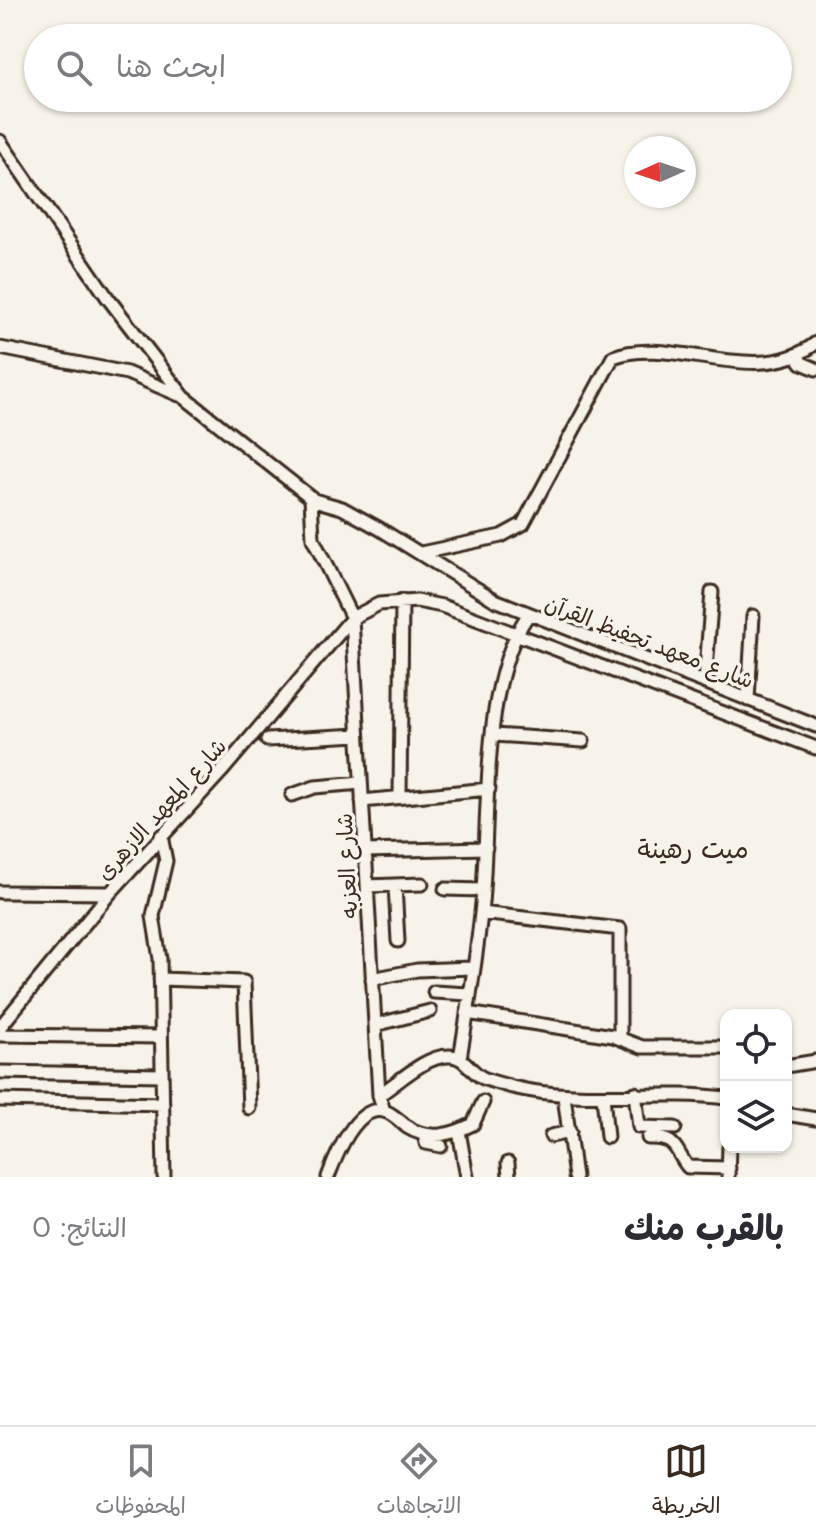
<!DOCTYPE html>
<html lang="ar">
<meta charset="utf-8">
<style>
:root{--surface:#fff;--page:#f7f7f7;--text:#2b2b33;--muted:#7c7c81;--line:#e1e1e2;--accent:#3b2a1e}
body{margin:0;font-family:"Playpen Sans","Playpen Sans Arabic",sans-serif;background:var(--page);color:var(--text);direction:rtl}
.controls{position:absolute;right:24px;bottom:24px;display:grid;overflow:hidden;border-radius:16px;box-shadow:0 2px 6px #0004}
.controls button{width:72px;height:72px;display:grid;place-items:center;padding:0;border:0;border-bottom:2px solid var(--line);background:var(--surface);color:var(--text);font:40px sans-serif}
.compass{position:absolute;left:624px;top:136px;width:72px;height:72px;border-radius:50%;background:var(--surface);box-shadow:0 2px 6px #0004;rotate:267deg}
.list{margin:0;padding:0;list-style:none}
h2{display:flex;justify-content:space-between;align-items:center;height:104px;margin:0;padding:0 32px;font-size:34px}
h2 small{font-size:26px;font-weight:400;color:var(--muted)}
.icon{flex:none;width:44px;height:44px;fill:none;stroke:currentColor;stroke-width:2;stroke-linecap:round;stroke-linejoin:round}
.map{position:relative;flex:none;width:816px;height:1177px;overflow:hidden;direction:ltr}
.search{position:absolute;background:var(--surface);box-shadow:0 2px 6px #0004;left:24px;right:24px;top:24px;height:88px;display:flex;align-items:center;gap:20px;box-sizing:border-box;padding:0 28px;border-radius:44px;color:var(--muted);font-size:30px}
.sheet{height:248px;background:var(--surface)}
nav{display:flex;justify-content:space-around;align-items:center;box-sizing:border-box;height:112px;border-top:2px solid var(--line);background:var(--surface);font-size:22px;color:var(--muted)}
nav a{display:grid;justify-items:center;gap:4px}
nav .on{color:var(--accent)}
.map>svg:first-child{display:block}
.lines{fill:none;stroke-linecap:round;stroke-linejoin:round}
.minor-casing{stroke:#3b2a1e;stroke-width:17}
.minor{stroke:#f7f3e8;stroke-width:11}
.labels{text-anchor:middle;dominant-baseline:central;stroke-width:7;stroke-linejoin:round;paint-order:stroke}
.street-label{font-size:22px;fill:#3b2a1e;stroke:#f7f3e8}
.quarter-label{font-size:26px;fill:#3b2a1e;stroke:#f7f3e8}
</style>
<div class="map">
<svg width="816" height="1177" viewBox="0 0 816 1177">
<rect width="100%" height="100%" fill="#f7f3e8"/>
<filter id="ink" filterUnits="userSpaceOnUse"><feTurbulence type="fractalNoise" baseFrequency=".0125" numOctaves="2"/><feDisplacementMap in="SourceGraphic" scale="16" xChannelSelector="R" yChannelSelector="G"/><feConvolveMatrix kernelMatrix="1 2 1 2 8 2 1 2 1" color-interpolation-filters="sRGB"/></filter>
<g filter="url(#ink)">
<g class="lines">
<g class="minor-casing">
<path id="minor" d="M0 141 107 297 184 397 314 500 342 508 380 529 495 600 816 726
M0 348 127 373 179 395
M797 356 802 363 816 369
M311 497 313 539 352 618 379 1095 384 1111
M421 553 501 536 523 524 613 357C672 334 756 390 816 343
M705 683 712 592
M748 700 753 616
M494 735 583 741
M267 740 358 735
M292 795 315 787 361 783
M400 797 402 601
M362 801 489 789
M161 836 166 861 153 916 160 959 164 1177
M365 851 486 848
M395 885 398 941
M367 886 422 884
M445 889 483 890
M0 892 110 893
M481 913 620 929V1038
M160 979 244 982 249 1108
M372 979 417 970 472 968
M434 992 469 994
M467 1013 613 1036 642 1047H726
M375 1025 430 1011
M0 1027 110 893 223 770 352 618 379 604 417 601 442 606 816 748
M0 1035 161 1037
M460 1058C468 1010 476 961 481 913 491 826 478 687 528 615
M786 1066 816 1061
M0 1072 162 1075
M635 1093 639 1127 675 1128
M379 1095C398 1083 425 1056 448 1056 465 1055 469 1071 483 1078 492 1082 503 1084 512 1087 583 1104 654 1089 726 1098
M564 1096 575 1177
M603 1096 607 1137
M0 1100 163 1104
M786 1114 816 1119
M459 1131 467 1177
M424 1134 426 1143 441 1146
M551 1136 570 1132
M648 1138C678 1137 674 1150 688 1167L729 1168
M508 1163 509 1177
M328 1177C335 1158 357 1100 387 1112 394 1115 401 1122 407 1127 429 1141 452 1135 473 1124L483 1102
M728 1177 729 1147"/>
</g>
<use href="#minor" class="minor"/>
</g>
</g>
<g class="labels">
<g class="street-label">
<text transform="translate(650 640) rotate(21)">شارع معهد تحفيظ القرآن</text>
<text transform="translate(160 808) rotate(-48)">شارع المعهد الازهرى</text>
<text transform="translate(345 866) rotate(-93)">شارع العزبه</text>
</g>
<g class="quarter-label">
<text x="693" y="847">ميت رهينة</text>
</g>
</g>
</svg>
<div class="controls">
<button><svg class="icon" aria-label="locate" viewBox="0 0 24 24"><circle cx="12" cy="12" r="6"/><path d="M12 2v4M12 18v4M2 12h4M18 12h4"/></svg></button>
<button><svg class="icon" aria-label="layers" viewBox="0 0 24 24"><path d="M12 4l9 5-9 5-9-5zM3 14l9 5 9-5"/></svg></button>
</div>
<svg class="compass" viewBox="-18 -18 36 36"><path d="M0-13l5 13h-10z" fill="#e53935"/><path d="M0 13l5-13h-10z" fill="#7c7c81"/></svg>
<div class="search"><svg class="icon" aria-label="search" viewBox="0 0 24 24"><circle cx="10" cy="10" r="6"/><path d="M15 15l6 6"/></svg>ابحث هنا</div>
</div>
<section class="sheet">
<h2>بالقرب منك<small>النتائج: 0</small></h2>
<ul class="list">
</ul>
</section>
<nav>
<a class="on"><svg class="icon" aria-label="map" viewBox="0 0 24 24"><path d="M3 6l6-2 6 2 6-2v14l-6 2-6-2-6 2zM9 4v14M15 6v14"/></svg>الخريطة</a>
<a><svg class="icon" aria-label="directions" viewBox="0 0 24 24"><path d="M12 3l9 9-9 9-9-9zM9 14v-3h6M13 9l2 2-2 2"/></svg>الاتجاهات</a>
<a><svg class="icon" aria-label="saved" viewBox="0 0 24 24"><path d="M7 4h10v16l-5-4-5 4z"/></svg>المحفوظات</a>
</nav>
